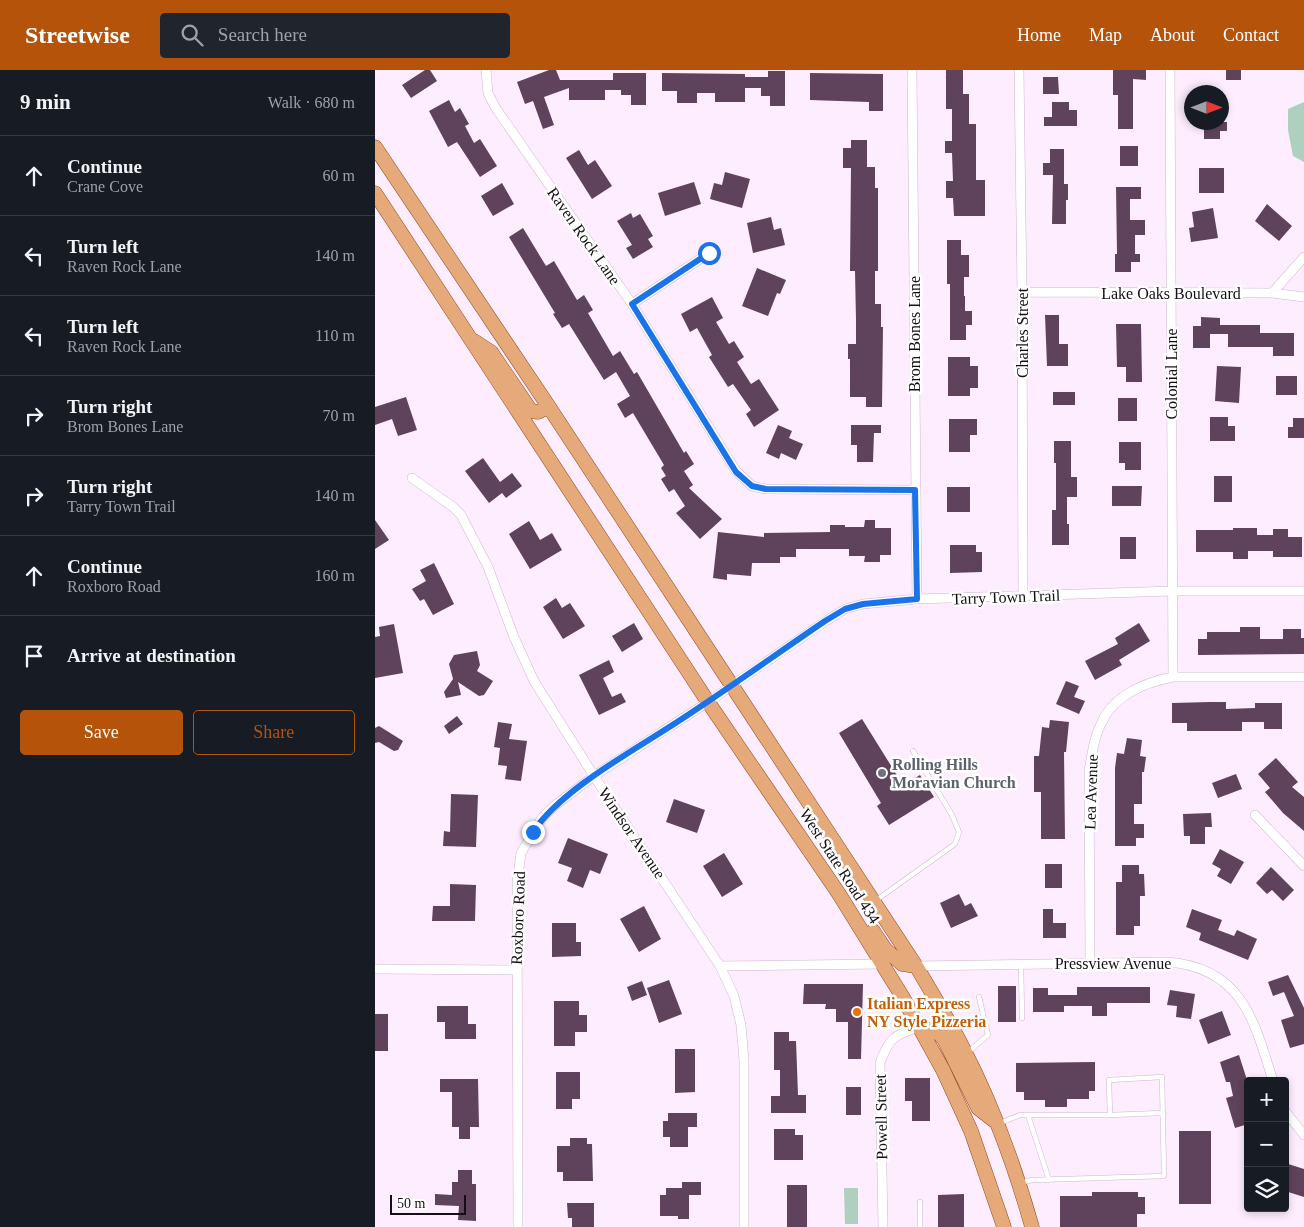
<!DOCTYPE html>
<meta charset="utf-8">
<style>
:root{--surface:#171b24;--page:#20242c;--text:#f1f3f6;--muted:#9ea1a6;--line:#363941;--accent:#b45309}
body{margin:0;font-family:Georgia,serif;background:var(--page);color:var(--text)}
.controls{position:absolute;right:15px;bottom:15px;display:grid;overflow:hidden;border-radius:5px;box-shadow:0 2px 8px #0003}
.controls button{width:45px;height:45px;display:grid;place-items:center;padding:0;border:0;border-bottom:1px solid var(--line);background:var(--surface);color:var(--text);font:25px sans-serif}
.compass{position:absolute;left:809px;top:15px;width:45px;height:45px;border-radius:50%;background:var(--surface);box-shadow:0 2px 8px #0003;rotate:90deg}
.scale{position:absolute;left:15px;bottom:12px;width:76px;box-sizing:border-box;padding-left:5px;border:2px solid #160d17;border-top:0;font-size:14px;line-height:18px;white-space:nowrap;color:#160d17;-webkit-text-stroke:4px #fff;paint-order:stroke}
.stop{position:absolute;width:15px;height:15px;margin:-11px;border:4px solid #1a73e8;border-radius:50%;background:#fff}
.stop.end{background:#1a73e8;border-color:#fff;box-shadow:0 1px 5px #0008}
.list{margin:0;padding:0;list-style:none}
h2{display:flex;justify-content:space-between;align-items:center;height:65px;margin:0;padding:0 20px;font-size:21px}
h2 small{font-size:16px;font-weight:400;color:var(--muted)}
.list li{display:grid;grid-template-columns:32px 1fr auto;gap:15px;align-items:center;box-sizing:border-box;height:80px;padding:0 20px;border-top:1px solid var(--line)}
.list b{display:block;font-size:19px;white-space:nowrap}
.list p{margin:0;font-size:16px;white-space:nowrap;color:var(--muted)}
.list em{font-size:16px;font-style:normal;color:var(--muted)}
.actions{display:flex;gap:10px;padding:15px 20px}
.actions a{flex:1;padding:11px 0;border:1px solid var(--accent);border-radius:5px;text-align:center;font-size:18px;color:var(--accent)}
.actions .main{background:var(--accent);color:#fff}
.icon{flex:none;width:28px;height:28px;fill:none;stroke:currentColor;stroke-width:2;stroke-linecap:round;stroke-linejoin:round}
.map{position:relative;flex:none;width:929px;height:1157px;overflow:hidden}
header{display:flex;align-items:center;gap:30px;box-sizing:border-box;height:70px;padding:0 25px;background:var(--accent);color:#fff}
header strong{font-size:24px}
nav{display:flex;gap:28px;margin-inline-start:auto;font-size:18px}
.search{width:350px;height:45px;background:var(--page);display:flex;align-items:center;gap:12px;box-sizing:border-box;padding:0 18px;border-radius:5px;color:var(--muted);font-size:19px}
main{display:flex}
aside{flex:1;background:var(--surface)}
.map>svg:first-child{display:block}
.green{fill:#afcfbf}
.building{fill:#5f425b}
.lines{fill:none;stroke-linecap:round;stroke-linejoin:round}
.lane-casing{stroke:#cfb6d0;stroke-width:5.5}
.street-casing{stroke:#cfb6d0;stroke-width:10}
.primary-casing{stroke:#934d1e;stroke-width:15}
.lane{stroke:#fff;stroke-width:4.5}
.street{stroke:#fff;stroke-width:9}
.primary{stroke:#e6a97a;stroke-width:14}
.route{stroke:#1a73e8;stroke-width:6}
.worship-dot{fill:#6b7280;stroke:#fff;stroke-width:2}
.food-dot{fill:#e8710a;stroke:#fff;stroke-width:2}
.labels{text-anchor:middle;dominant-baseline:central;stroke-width:5;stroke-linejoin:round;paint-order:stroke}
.street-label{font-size:16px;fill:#160d17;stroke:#fff}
.worship-label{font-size:16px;font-weight:bold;fill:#5b616d;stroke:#fff;text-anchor:start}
.food-label{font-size:16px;font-weight:bold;fill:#c56008;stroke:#fff;text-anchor:start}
</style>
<header>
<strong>Streetwise</strong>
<div class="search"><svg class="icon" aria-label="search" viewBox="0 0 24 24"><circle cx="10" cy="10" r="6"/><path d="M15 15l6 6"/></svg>Search here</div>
<nav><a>Home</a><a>Map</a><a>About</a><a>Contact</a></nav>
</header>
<main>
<aside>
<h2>9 min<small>Walk · 680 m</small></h2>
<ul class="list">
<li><svg class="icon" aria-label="ahead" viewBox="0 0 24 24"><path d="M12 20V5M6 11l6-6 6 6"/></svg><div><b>Continue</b><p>Crane Cove</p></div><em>60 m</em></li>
<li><svg class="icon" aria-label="left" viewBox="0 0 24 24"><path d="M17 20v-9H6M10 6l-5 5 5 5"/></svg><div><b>Turn left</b><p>Raven Rock Lane</p></div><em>140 m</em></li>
<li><svg class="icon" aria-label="left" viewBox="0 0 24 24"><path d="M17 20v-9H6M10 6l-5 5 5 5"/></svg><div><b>Turn left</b><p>Raven Rock Lane</p></div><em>110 m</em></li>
<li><svg class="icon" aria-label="right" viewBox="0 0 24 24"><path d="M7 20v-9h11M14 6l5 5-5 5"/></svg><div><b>Turn right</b><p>Brom Bones Lane</p></div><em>70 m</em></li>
<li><svg class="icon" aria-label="right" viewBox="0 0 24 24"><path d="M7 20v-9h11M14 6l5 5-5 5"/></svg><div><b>Turn right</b><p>Tarry Town Trail</p></div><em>140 m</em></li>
<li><svg class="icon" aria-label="ahead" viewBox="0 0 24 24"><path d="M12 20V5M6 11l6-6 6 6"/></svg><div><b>Continue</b><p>Roxboro Road</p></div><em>160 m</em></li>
<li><svg class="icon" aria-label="arrive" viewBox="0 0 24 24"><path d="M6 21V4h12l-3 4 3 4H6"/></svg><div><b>Arrive at destination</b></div></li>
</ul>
<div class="actions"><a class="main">Save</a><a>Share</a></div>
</aside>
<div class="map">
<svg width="929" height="1157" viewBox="0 0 929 1157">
<rect width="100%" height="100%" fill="#fdedfe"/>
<path class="green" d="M929 32V92L918 86 913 60V39Z
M469 1118H483V1154H470Z"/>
<path class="building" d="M50 0H55L62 11 36 28 27 15Z
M174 0H181L185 10H238V3H271V35H256V25H246V20H230V30H194V18L169 27 179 55 168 59 158 31 150 34 142 12Z
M571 0H588V24H594V54H601V110H610V146H579L578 128H571V111H578L577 83H570V71H577V39H571Z
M738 0H771V10L758 9V59H743V25H738Z
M851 0H866V10H851Z
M393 1H410V36H395V26H386V18H370V32H340V23H322V33H302V21H287V3L370 4V7H393Z
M435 3 508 4V41H494V32L435 30Z
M668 7H683L684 24H668Z
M74 30 80 42 85 38 94 54 90 56 99 73 105 69 122 96 105 107 82 72 73 77 54 41Z
M677 32H694V40H702V56H669V47H677Z
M829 52H852V61H845V69H829Z
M476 70H492V97H500V118H503V201H500V234H506V257H508L507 337H491V327H475V289H473V274H481V250L480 201H475L476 98H468V78H476Z
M745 76H763V96H745Z
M675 79H689V114H693V130H691V154H677L678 105H668V93H675Z
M204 80 213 95 220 90 237 116 217 129 191 88Z
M824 98H849V123H824Z
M350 102 375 109 367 138 335 129 339 113 347 115Z
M319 112 326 134 290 146 283 123Z
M127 113 139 134 118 146 106 126Z
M741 117H766V129H755V150H770V165H760V184H765V192H756V202H740V184H742Z
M892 134 917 156 904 171 880 151Z
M838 138 843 168 816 172 814 158 819 157 817 142Z
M256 143 258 148 265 144 278 166 273 169 278 177 258 189 251 178 257 175 242 151Z
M396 147 399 160 406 158 410 175 378 183 372 153Z
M148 158 171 196 179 191 202 230 209 225 218 240 213 243 238 286 245 281 259 304 262 302 309 383 311 381 319 394 309 401 318 415 314 418 347 449 325 469 301 443 310 436 299 419 294 422 286 409 291 406 286 398 289 395 258 343 250 348 242 334 255 326 241 302 229 310 194 254 187 258 178 244 180 243 134 167Z
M572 170H586V185H594V207H589V226H590V241H597V255H591V270H575V214H572Z
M382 198 411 210 405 224 402 223 393 246 367 236Z
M337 227 348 248 341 252 354 274 359 271 369 287 362 292 376 314 384 309 404 340 379 357 371 344 376 340 358 314 353 317 334 287 337 285 322 258 315 262 306 244Z
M670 245H684V274H693V296H672Z
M826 247 845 248V255H885V263H919V286H898V277H853V264H835V278H818V256H826Z
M741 254H766L767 312H751V297H742Z
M573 287H595V296H603V318H595V326H573Z
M842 296 866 297 864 333 840 331Z
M901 306H922V325H901Z
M678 322H700V335H678Z
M31 327 42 360 23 366 17 349 0 355V337Z
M743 328H762V351H743Z
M835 347H853V356H860V371H835Z
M918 348H929V368H913V357H918Z
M574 349H602V365H595V382H574Z
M403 355 417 361 414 368 428 374 421 390 406 383 404 389 391 383Z
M476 355H506V363H499L498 392H482V375H476Z
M679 371H696V407H702V427H692V454H694V475H677V440H681V393H679Z
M744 372H766V400H750V393H744Z
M108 388 125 412 137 403 147 416 131 428 127 423 114 433 90 401Z
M839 406H857V432H839Z
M737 416H767L766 436H737Z
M572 417H595V442H572Z
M0 450 14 470 0 479Z
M490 450H500V458H516V485H505V492H489L490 486H474V479H421V487H405V493H377L376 506 352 504V510L338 508 343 462 389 467V463L455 462V455H470V457H489Z
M154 451 165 470 177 463 187 480 155 499 134 464Z
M858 458H882V465H898V459H913V467H927V487H898V481H873V489H858V482H821V460H858Z
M745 467H761V489H745Z
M575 475H601V482H607V502L575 503Z
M59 493 79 534 58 545 49 529 45 531 37 519 51 511 45 500Z
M181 528 187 538 195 533 210 556 188 569 168 537Z
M259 553 268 569 247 582 237 566Z
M764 553 775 571 744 590 747 595 720 610 710 591 743 574 740 568Z
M19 554 28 603 0 608V567L5 566 4 557Z
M865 557H885V569H908V559H926V568H929V584L823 585V569H832V562H865Z
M102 581 105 595 102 601 118 611 109 625 104 626 83 612 86 625 71 628 69 622 78 609 74 594 79 585Z
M234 590 239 602 228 608 237 627 246 623 251 632 224 645 204 605Z
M691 611 704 616 699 627 710 631 704 644 681 634Z
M835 632H851V639L880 638V633H907V659H889V652H867V661H812V653H797V633Z
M82 646 88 654 74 664 69 656Z
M487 649 528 715 545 705 559 727 514 755 502 736 506 733 464 663Z
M675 650 694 652 691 682H689L690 769H666V722H659V686H664L667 657 674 658Z
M123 652 137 654 134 669 152 671 146 711 130 709 132 696 123 695 125 678 119 677Z
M4 656 28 671 23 680 19 681 4 672 0 673V658Z
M752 668 767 670 765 686 771 687 769 702H767V734H759V754H769V768H761V776H740V698L742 683 749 684Z
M901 688 923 712 917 717 929 727V761L908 743 890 722 895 718 883 704Z
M861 704 867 719 843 728 837 713Z
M76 724 103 725 101 777 68 776 69 761 75 762Z
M299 729 330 740 322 763 291 752Z
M836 743 837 757H830V774H815V766H809L808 744Z
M193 768 233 784 225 804 215 800 208 818 192 811 197 798 183 793Z
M845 779 869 792 856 814 842 806 846 799 837 794Z
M349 783 368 814 347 827 328 796Z
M670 794H687V818H670Z
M747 795H764V804H769L770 826H765V856H759V865H741V812H747Z
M896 797 919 820 908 831 897 820 892 824 881 813Z
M75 814 101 815 100 851H57L58 836H75Z
M584 824 590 836 596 833 603 846 576 858 565 833Z
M269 836 286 869 264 882 245 849Z
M668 839H678V853H691V868H668Z
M817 839 847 850 843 860 859 866 862 860 882 869 873 890 824 870 826 863 811 857Z
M177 853H201V872H206V886L177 887Z
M913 905 929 938V974L915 978 906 950 919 946 909 922 898 926 893 912Z
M294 910 307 944 284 953 272 918Z
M267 911 272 925 257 931 252 917Z
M429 914H488L486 989H473V952H461V939H450L451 934H428Z
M623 916H641V952H623Z
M702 917H775V933H732V946H717V936H689V942H658V918H673V925H702Z
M795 920 820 924 816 949 801 947 802 936 792 935Z
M179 931H204V945H212V962H200V976H179Z
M62 936H93V954H101V969H70V952H62Z
M847 941 856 965 833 974 824 950Z
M0 944H13V981H0Z
M399 962H414V971H421L423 1025H431V1043H396V1026H405V1000H399Z
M300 979H320V1022L300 1023Z
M864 985 873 1013 870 1014 873 1025V1054L860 1058 851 1028 858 1026 855 1012H851L845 992Z
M720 992V1021H714V1029H692V1037H670V1030H649V1022H641V993Z
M181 1002H205V1029H197V1039H181Z
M530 1008H555V1051H537V1031H530Z
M65 1009H103L104 1057H95V1069H84V1057H77V1022H65Z
M471 1017H486V1045H471Z
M293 1043H322V1057H313V1077H295V1067H288V1051H293Z
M399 1059H420V1065H428V1090H399Z
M804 1061H836V1134H804Z
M195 1068H212V1074H217L218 1111H188V1102H182V1076H195Z
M910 1093 929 1099V1127L910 1121Z
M83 1100H97V1114H101V1151L83 1150 84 1136 60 1135V1124L77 1125V1112H83Z
M307 1112H326V1125H314V1149H303V1146H285V1125H291V1118H307Z
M412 1115H432V1157H412Z
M717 1122H763V1127H770V1144H762V1157H685V1126H717Z
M589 1124V1157H563V1125Z
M192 1133H219V1157H197V1148H193Z"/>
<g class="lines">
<g class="lane-casing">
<path id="lane" d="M500 831 580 774 584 762 577 745 538 681
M646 894 647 948
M592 983 613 965 604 927
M653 1045 674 1110
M735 1045 788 1043
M625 1053 645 1045H735L734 1010 787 1007 789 1106 657 1110 645 1113
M545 1132V1157"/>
</g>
<g class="street-casing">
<path id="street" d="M111 0 113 23 120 37 257 234 361 401 377 416 391 419 540 420
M537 0 542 529
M644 0 647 222 648 527
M795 0 798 607
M647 222 897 223 929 227
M897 223 929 187
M257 234 334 183
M37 408 78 437 86 445 113 497 139 567 159 611 219 706 345 896 359 926 366 955 369 991V1157
M880 745 929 796
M715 893 714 701C717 684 719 667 727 652 739 625 771 612 798 607H929
M345 896 507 894
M541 896 793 892C867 898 879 950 898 1011
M0 899 141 900
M910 1041 929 1065
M143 1157 142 813 146 783 167 748 179 736 219 706 333 632 451 551 470 539 488 534 542 529 798 521H929
M508 1157 505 993C514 968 519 965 544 957"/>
</g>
<g class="primary-casing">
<path id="primary" d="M0 77 174 337 541 896C556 921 571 946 585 972 616 1031 639 1093 657 1157
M0 123 333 632 464 824 527 926 568 1000 596 1061 629 1157
M99 271 116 282 156 341 163 342 174 337
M498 861 510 879 527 894 541 896
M544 957 562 962 569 969 603 1038 621 1052"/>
</g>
<use href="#lane" class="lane"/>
<use href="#street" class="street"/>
<use href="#primary" class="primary"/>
</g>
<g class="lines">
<path class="route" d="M158 762C186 720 256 682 299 654 350 621 400 585 450 551L470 539 488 534 542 529 540 420 391 419 377 416 361 402 257 234 334 183"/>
</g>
<circle class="worship-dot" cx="507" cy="703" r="5"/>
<circle class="food-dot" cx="482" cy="942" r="5"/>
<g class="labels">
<g class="street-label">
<text transform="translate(209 166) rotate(55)">Raven Rock Lane</text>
<text x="796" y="223">Lake Oaks Boulevard</text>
<text transform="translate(647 263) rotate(-90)">Charles Street</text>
<text transform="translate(539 264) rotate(-90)">Brom Bones Lane</text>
<text transform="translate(796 304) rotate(-90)">Colonial Lane</text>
<text transform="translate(631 527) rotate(-2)">Tarry Town Trail</text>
<text transform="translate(716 722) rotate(-88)">Lea Avenue</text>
<text transform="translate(257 763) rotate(56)">Windsor Avenue</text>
<text transform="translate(465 796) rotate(57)">West State Road 434</text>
<text transform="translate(143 848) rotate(-88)">Roxboro Road</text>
<text x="738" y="893">Pressview Avenue</text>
<text transform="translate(506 1047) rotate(-91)">Powell Street</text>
</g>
<g class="worship-label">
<text x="517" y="694">Rolling Hills<tspan x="517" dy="18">Moravian Church</tspan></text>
</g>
<g class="food-label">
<text x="492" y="933">Italian Express<tspan x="492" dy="18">NY Style Pizzeria</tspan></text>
</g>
</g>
</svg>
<div class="controls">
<button>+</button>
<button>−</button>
<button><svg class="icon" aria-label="layers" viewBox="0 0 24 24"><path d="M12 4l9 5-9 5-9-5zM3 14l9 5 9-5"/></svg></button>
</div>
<svg class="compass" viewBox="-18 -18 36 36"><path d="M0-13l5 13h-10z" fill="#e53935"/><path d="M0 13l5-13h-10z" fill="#9ea1a6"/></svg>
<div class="scale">50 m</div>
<div class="stop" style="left:334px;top:183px"></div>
<div class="stop end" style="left:158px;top:762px"></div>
</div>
</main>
